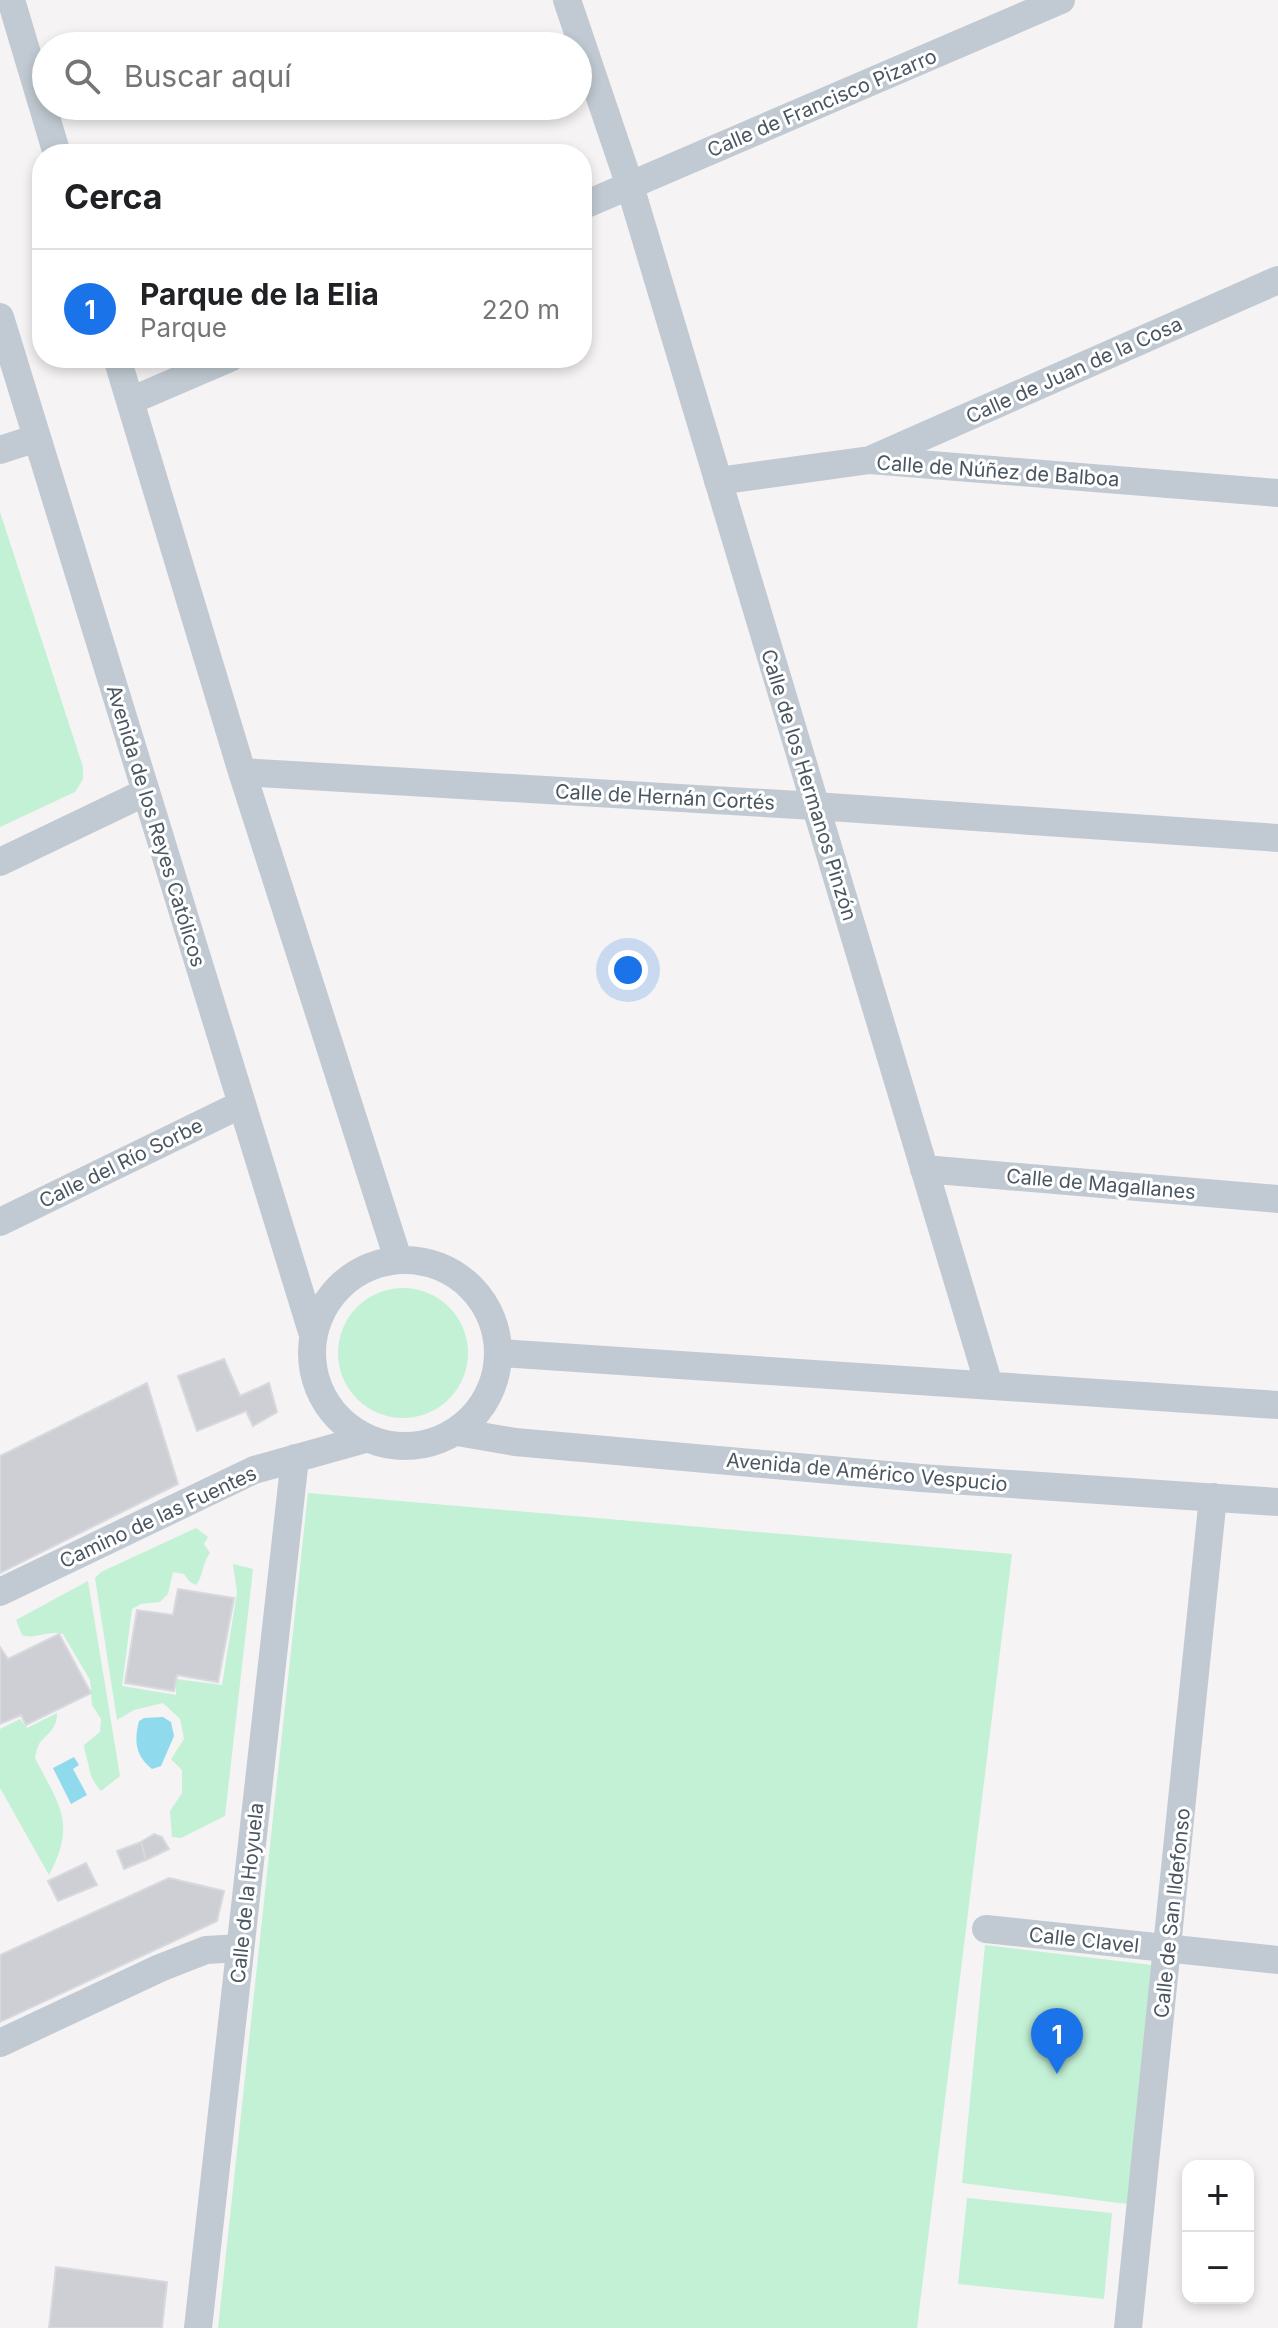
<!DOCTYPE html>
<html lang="es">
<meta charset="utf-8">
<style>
:root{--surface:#fff;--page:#f6f6f6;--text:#202124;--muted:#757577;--line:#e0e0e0;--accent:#1a73e8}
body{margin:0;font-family:Inter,sans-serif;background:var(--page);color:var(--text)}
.controls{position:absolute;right:24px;bottom:24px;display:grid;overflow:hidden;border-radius:16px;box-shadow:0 4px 12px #0003}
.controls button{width:72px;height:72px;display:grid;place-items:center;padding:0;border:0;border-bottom:2px solid var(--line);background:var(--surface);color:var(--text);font:40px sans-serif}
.you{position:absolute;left:628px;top:970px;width:28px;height:28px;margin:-20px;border:6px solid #fff;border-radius:50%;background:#1a73e8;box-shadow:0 0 0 12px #1a73e833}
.badge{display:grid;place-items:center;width:52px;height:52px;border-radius:50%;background:var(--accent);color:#fff;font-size:26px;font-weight:700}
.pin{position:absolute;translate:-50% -66px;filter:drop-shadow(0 2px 4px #0008)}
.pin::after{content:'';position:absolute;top:42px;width:28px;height:24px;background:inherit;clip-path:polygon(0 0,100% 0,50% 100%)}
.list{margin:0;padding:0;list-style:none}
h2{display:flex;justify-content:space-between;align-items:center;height:104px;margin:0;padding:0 32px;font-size:34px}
h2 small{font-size:26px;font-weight:400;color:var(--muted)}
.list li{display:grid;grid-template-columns:52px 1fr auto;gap:24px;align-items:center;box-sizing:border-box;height:120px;padding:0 32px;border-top:2px solid var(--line)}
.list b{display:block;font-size:30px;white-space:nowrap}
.list p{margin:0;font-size:26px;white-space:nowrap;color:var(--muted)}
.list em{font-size:26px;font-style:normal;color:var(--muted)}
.icon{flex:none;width:44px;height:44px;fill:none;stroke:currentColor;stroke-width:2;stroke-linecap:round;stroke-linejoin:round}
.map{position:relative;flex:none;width:1278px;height:2328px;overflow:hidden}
.search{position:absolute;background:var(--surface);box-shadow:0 4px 12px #0003;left:32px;top:32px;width:560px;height:88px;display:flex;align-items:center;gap:20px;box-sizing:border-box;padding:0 28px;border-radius:44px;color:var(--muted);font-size:30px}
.panel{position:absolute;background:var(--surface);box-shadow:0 4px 12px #0003;left:32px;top:144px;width:560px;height:224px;border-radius:32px}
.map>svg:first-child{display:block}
.green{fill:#c3f1d5}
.water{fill:#90daee}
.building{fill:#cdcfd5;stroke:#d7d9de;stroke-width:2}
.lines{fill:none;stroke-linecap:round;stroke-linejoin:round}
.minor{stroke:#c1cad2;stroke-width:28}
.labels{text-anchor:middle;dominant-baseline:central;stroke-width:6;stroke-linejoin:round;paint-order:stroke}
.street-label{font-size:20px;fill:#4a5661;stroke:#fff}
</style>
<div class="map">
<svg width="1278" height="2328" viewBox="0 0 1278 2328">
<rect width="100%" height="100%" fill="#f5f3f3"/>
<path class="green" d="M0 512 83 767V779L75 792 0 827Z
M338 1353a65 65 0 1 1 130 0a65 65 0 1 1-130 0Z
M308 1493 1012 1554 917 2328H218Z
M196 1528 208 1537 204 1544 210 1553C202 1564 204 1574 196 1585L190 1582 184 1574 173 1572 168 1594 160 1602 141 1604 132 1609 122 1686 176 1695V1679L222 1685 237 1592 233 1564 253 1569 225 1816 181 1838 172 1837 170 1811 182 1793V1770L171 1759 184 1739 180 1719 163 1703 134 1710 117 1720 95 1578 101 1572Z
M88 1581 120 1776 101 1791C88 1775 92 1776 87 1759 86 1754 84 1750 84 1745L100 1732 101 1719 92 1705 90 1680 63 1634C47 1630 35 1640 22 1635L16 1620Z
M57 1713C57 1730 48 1732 39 1744 37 1748 36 1753 35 1758 59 1805 77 1823 49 1875L0 1788V1729L20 1719 27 1728Z
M985 1945 1152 1965 1127 2204 962 2183Z
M967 2198 1112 2213 1104 2299 958 2284Z"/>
<path class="water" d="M163 1717 171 1722 174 1736 161 1766 152 1769C135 1755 134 1741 139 1721L144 1718Z
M74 1757 79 1765 73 1769 87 1795 71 1804 53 1768Z"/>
<path class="building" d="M224 1359 240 1396 269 1383 277 1412 253 1426 246 1411 197 1431 178 1376Z
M147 1383 178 1484 0 1573V1456Z
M178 1589 234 1598 218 1682 177 1675 174 1691 125 1683 137 1610 173 1615Z
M59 1634 91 1693 26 1725 21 1715 0 1724V1647L8 1659Z
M154 1834 162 1837 169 1849 146 1860 141 1842Z
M141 1842 146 1860 124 1869 117 1851Z
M86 1863 97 1885 58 1901 48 1881Z
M169 1878 224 1891 217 1921 0 2022V1955Z
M56 2267 167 2282 162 2328H49Z"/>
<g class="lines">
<path class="minor" d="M11 0 57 154
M567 0 630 186 989 1385
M582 206 1061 0
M0 317 313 1335
M117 358 242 772 398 1259
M130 401 230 358
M0 450 37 438
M872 459 1278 280
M718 481 870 460 1278 493
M242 772 815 806 1278 838
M0 862 146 792
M924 1169 1278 1199
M0 1222 242 1104
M312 1353a93 93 0 1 1 186 0a93 93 0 1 1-186 0Z
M500 1353 1278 1405
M457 1432 515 1442 921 1478 1278 1502
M0 1592 254 1470 365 1439
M986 1929 1278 1960
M0 2043 160 1968 206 1950 240 1948
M198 2328 295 1458
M1128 2328 1213 1497"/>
</g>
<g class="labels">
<g class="street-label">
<text transform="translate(822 103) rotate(-23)">Calle de Francisco Pizarro</text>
<text transform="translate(1074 370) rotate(-24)">Calle de Juan de la Cosa</text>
<text transform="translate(998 471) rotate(4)">Calle de Núñez de Balboa</text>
<text transform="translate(809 785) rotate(73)">Calle de los Hermanos Pinzón</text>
<text transform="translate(665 797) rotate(3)">Calle de Hernán Cortés</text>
<text transform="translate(156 826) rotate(73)">Avenida de los Reyes Católicos</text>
<text transform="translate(121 1163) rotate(-26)">Calle del Río Sorbe</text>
<text transform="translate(1101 1184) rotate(5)">Calle de Magallanes</text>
<text transform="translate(867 1472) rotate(5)">Avenida de Américo Vespucio</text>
<text transform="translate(158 1517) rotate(-25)">Camino de las Fuentes</text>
<text transform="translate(247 1893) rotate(-84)">Calle de la Hoyuela</text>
<text transform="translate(1172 1913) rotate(-84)">Calle de San Ildefonso</text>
<text transform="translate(1084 1940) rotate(6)">Calle Clavel</text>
</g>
</g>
</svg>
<div class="controls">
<button>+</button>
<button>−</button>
</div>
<div class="you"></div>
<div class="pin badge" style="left:1057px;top:2074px">1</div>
<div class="search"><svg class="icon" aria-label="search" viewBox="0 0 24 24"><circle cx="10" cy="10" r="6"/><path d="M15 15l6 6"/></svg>Buscar aquí</div>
<section class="panel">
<h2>Cerca<small></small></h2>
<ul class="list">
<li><span class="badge">1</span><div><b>Parque de la Elia</b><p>Parque</p></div><em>220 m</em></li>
</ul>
</section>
</div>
